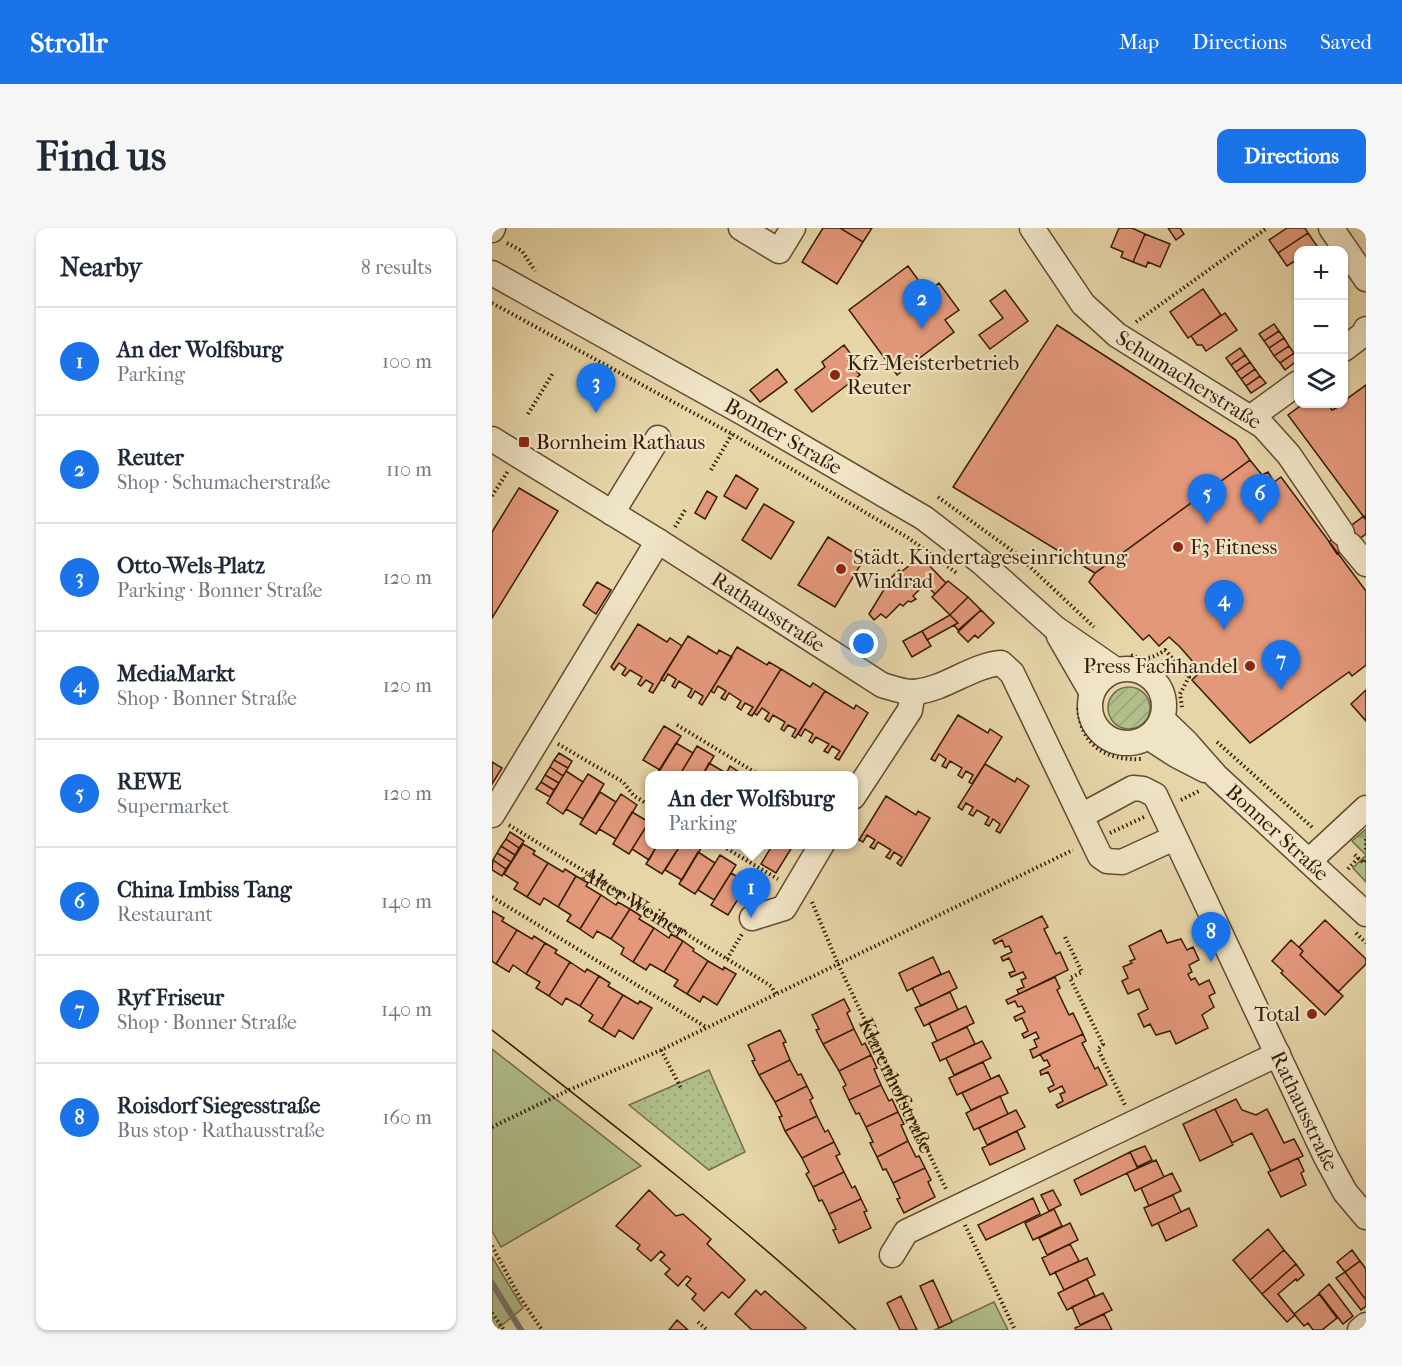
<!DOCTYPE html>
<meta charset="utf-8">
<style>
:root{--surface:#fff;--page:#f6f6f7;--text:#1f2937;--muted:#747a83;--line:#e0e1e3;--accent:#1a73e8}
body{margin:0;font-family:"IM FELL French Canon",serif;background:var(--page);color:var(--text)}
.controls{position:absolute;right:18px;top:18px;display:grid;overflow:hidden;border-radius:12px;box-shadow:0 2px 4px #0004}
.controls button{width:54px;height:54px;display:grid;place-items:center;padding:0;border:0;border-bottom:2px solid var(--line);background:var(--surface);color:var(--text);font:30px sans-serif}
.you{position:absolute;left:372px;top:416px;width:21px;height:21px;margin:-15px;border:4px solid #fff;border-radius:50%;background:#1a73e8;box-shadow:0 0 0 9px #1a73e833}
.badge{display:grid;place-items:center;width:39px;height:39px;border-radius:50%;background:var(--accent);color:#fff;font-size:20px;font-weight:700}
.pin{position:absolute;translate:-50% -50px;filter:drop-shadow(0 2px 3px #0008)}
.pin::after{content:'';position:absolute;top:32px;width:21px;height:18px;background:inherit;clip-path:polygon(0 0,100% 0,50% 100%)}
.popup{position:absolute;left:153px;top:543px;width:213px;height:78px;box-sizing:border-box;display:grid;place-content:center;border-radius:12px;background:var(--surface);filter:drop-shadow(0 2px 4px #0005);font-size:20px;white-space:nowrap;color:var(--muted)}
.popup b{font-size:22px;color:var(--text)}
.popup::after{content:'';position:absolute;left:50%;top:100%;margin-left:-12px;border:12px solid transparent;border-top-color:var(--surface)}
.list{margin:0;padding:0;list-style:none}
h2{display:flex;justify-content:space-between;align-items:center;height:78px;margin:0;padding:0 24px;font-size:26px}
h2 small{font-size:20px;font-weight:400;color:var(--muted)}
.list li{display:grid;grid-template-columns:39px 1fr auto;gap:18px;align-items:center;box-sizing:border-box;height:108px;padding:0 24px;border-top:2px solid var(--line)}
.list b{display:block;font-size:22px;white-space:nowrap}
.list p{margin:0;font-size:20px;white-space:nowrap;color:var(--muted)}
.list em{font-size:20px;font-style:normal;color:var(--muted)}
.icon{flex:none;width:33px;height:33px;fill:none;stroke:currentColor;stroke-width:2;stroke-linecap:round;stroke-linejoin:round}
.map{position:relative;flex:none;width:874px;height:1102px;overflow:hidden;border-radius:12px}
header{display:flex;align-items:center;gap:36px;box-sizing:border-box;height:84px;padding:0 30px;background:var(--accent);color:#fff}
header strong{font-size:28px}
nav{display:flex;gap:33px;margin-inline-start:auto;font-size:21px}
.intro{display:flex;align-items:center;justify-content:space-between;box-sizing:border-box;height:144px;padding:0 36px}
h1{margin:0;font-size:42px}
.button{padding:15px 27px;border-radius:12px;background:var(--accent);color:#fff;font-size:21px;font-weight:700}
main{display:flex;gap:36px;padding:0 36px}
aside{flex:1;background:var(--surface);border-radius:12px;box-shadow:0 2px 4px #0004}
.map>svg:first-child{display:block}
.grass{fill:#b0be8b;stroke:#746c49;stroke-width:1.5}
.cemetery{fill:url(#cemetery-stones);stroke:#746c49;stroke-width:1.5}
.park{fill:url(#park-dots);stroke:#746c49;stroke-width:1.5}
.garden{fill:url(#garden-furrows);stroke:#746c49;stroke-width:1.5}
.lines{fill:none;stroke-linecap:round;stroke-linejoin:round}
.stream{stroke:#74776f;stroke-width:6}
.building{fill:#e3987a;stroke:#371b07;stroke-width:1.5}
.minor-casing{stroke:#634a2f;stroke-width:27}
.path{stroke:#371b07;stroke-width:4;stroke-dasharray:1.5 3;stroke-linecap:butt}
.minor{stroke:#efe4c6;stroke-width:24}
.tram{stroke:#371b07;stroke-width:1.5}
.poi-dot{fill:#8f2418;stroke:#efe4c6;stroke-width:2}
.labels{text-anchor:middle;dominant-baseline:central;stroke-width:4.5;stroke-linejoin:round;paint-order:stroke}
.poi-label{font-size:21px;fill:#371b07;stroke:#efe4c6;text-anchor:start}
.street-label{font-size:21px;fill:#371b07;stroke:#efe4c6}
</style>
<header>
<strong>Strollr</strong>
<nav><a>Map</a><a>Directions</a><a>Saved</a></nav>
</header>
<div class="intro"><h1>Find us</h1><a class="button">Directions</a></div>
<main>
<aside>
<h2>Nearby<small>8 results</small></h2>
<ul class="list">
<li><span class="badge">1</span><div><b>An der Wolfsburg</b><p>Parking</p></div><em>100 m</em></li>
<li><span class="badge">2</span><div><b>Reuter</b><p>Shop · Schumacherstraße</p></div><em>110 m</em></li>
<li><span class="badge">3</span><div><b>Otto-Wels-Platz</b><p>Parking · Bonner Straße</p></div><em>120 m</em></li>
<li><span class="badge">4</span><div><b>MediaMarkt</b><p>Shop · Bonner Straße</p></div><em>120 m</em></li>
<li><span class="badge">5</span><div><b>REWE</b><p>Supermarket</p></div><em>120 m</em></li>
<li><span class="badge">6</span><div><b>China Imbiss Tang</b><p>Restaurant</p></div><em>140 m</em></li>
<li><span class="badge">7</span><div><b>Ryf Friseur</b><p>Shop · Bonner Straße</p></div><em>140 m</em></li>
<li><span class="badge">8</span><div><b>Roisdorf Siegesstraße</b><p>Bus stop · Rathausstraße</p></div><em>160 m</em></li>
</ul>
</aside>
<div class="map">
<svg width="874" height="1102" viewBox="0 0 874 1102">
<defs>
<pattern id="cemetery-stones" width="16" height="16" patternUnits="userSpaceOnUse" patternTransform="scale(1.5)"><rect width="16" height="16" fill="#b0be8b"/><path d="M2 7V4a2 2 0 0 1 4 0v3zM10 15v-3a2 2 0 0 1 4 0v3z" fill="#98a376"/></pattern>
<pattern id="park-dots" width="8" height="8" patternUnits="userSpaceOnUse" patternTransform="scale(1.5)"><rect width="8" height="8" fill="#b0be8b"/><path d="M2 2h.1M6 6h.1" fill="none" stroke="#98a376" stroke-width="1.8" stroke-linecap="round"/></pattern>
<pattern id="garden-furrows" width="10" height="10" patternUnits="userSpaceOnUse" patternTransform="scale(1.5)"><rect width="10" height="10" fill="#b0be8b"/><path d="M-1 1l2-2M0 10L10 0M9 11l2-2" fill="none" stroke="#98a376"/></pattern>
</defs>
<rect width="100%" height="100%" fill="#e6d5a7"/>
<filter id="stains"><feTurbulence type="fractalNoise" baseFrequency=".00333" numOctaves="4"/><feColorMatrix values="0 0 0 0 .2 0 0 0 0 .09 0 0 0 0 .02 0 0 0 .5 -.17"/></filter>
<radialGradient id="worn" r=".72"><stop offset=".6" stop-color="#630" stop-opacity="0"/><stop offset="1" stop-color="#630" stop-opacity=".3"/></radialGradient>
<path class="grass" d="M0 821 149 938 9 1019 0 1003Z
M0 1029 31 1080 4 1102 0 1097Z
M502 1074 516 1102H442Z"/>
<path class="cemetery" d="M874 601V654L861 640 874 627 860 613Z"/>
<path class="park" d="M217 842 253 924 217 942 137 877Z"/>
<path class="garden" d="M616 480a21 21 0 1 1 42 0a21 21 0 1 1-42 0Z"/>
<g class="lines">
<path class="stream" d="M0 1055 29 1102"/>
</g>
<path class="building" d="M331 0H348L371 14 345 56 310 34Z
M348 0H380L371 14Z
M627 0H640L653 6 641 34 629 29 631 24 619 19Z
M676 0H688L692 6 684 12Z
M795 0H813L816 5 786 25 777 12Z
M816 5 825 18 818 22H806V31L795 38 786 25Z
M653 6 678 16 668 39 656 34 654 39 641 34Z
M416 38 435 64 447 55 467 82 453 92 462 104 405 147 357 82Z
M711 61 729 87 696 110 678 84Z
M513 62 536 93 498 121 487 107 511 90 498 73Z
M733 85 745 102 714 123 710 117H705L699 108Z
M782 96 787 103 772 113 767 106Z
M565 97 744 212 758 232 603 345 461 259Z
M787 103 792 110 777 120 772 113Z
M792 110 797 118 782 128 777 120Z
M352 117 361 129 356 133 368 147 320 184 303 162 333 139 330 134Z
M797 118 802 125 788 135 782 128Z
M748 120 753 127 739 137 734 130Z
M802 125 806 132 793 142 788 135Z
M753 127 758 134 744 144 739 137Z
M758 134 763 141 749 151 744 144Z
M285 141 295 154 268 174 258 162Z
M763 141 768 148 754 158 749 151Z
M768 148 774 155 759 165 754 158Z
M874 157V292L796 187 811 176H836L840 182 852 176V173Z
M758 232 770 247 776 244 782 254 789 249 874 363V437L860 448 857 444 758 515 700 452 709 443 688 419 677 409 667 418 657 407 651 412 597 354 603 345Z
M244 247 266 261 254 281 232 268Z
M27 260 66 283 0 390V304Z
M215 263 225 269 213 291 203 285Z
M272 276 302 294 279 331 250 312Z
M872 288 874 292V306L845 326 837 314Z
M336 309 372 331 343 379 306 357Z
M427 330 432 335 433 333 454 355 443 366 433 356 421 368 424 371 419 374 416 373 411 378 408 376 394 390 389 386 382 392 377 386 399 350 407 342 409 344Z
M456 353 476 369 458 387 440 369Z
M105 354 119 362 104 386 91 377Z
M476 369 489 382 466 402 462 397 466 395 458 387Z
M489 382 502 395 486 410 483 407 476 414 466 404Z
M458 387 466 395 435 412 430 403Z
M146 396 175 414 178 410 190 418 161 465 157 463 161 456 154 452 149 458 146 456 150 449 138 442 133 448 130 446 134 440 127 435 122 442 119 439Z
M430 403 439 418 420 429 411 413Z
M196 408 225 426 227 422 240 429 210 477 207 475 211 468 203 463 199 470 196 468 200 461 187 453 183 460 180 458 184 451 176 446 172 453 169 451Z
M245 419 275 437 277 434 289 441 260 488 256 486 261 479 253 475 249 482 245 479 249 473 237 465 233 472 229 470 234 463 226 458 222 465 219 463Z
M289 441 318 459 321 455 333 463 303 510 300 508 304 501 296 497 292 503 289 501 293 494 281 487 277 494 273 491 277 485 270 480 265 487 262 485Z
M874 462V493L859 476Z
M333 463 362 481 364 477 376 485 347 532 343 530 348 523 340 518 336 525 332 523 337 516 324 509 320 515 317 513 321 506 313 501 309 508 306 506Z
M466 487 496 505 498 501 510 509 480 556 477 554 481 547 474 543 470 550 466 547 470 540 458 533 454 540 450 538 454 531 447 526 443 533 439 531Z
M172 498 189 508 168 542 151 532Z
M184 515 201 525 187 548 164 547Z
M205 518 222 528 210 548H187Z
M67 525 80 533 76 540 62 532Z
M62 532 76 540 71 548 58 539Z
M0 534 10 540 0 556Z
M217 535 234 545 233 548H210Z
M493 536 523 554 525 550 537 558 508 605 504 603 508 596 501 591 497 598 493 596 497 589 485 582 481 588 477 586 481 579 474 575 470 582 466 579Z
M238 538 253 548H233Z
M58 539 71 548 67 555 53 547Z
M74 543 91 554 71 586 55 575Z
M96 546 112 556 91 591 74 581Z
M53 547 67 555 62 562 49 554Z
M49 554 62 562 58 569 44 561Z
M108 564 124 574 104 606 88 596Z
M129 566 145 577 124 611 107 601Z
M394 568 424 587 426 583 438 590 409 638 405 635 410 629 402 624 398 631 394 629 399 622 386 614 382 621 378 619 383 612 375 607 371 614 367 612Z
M140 584 157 594 137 626 121 616Z
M157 594V616H166L157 632 140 621Z
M18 604 32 613 27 620 14 611Z
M14 611 27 620 23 627 9 618Z
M31 616 43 623 41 626 56 635 35 669 22 661 26 655 12 646Z
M166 616H189L170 646 154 636Z
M189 616 211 617 190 652 173 642Z
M281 616H302L284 645 269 636Z
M9 618 23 627 19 634 5 625Z
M206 624 223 635 203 666 187 656Z
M5 625 19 634 14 641 1 632Z
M228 627 244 637 222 672 206 662Z
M1 632 14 641 10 648 0 642Z
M56 635 71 644 73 641 84 648 66 679 52 670 48 677 35 669Z
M239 645 256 655 236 687 219 677Z
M84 648 96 655 94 658 109 667 88 701 75 693 79 687 66 679Z
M109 667 124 677 126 674 138 681 119 711 105 703 101 710 88 701Z
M138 681 149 688 147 691 162 700 141 734 129 726 132 720 119 711Z
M0 683 12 690 10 693 25 702 4 736 0 733Z
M550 688 556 699 552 701 564 726 568 724 576 742 527 766 525 762 532 759 529 752 534 750 531 744 519 749 517 745 523 743 517 730 511 733 509 729 520 724 517 718 513 719 510 712 503 716 501 712Z
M833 692 874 731V736L846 764 808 727 811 723 807 719Z
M162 700 177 710 179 706 191 713 172 744 158 736 154 742 141 734Z
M25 702 40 711 42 708 53 715 34 746 21 737 17 744 4 736Z
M669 702 675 715 689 711 695 722 701 719 707 732 697 737 700 744 696 746 699 752 703 750 707 757 717 752 723 765 717 768 722 779 710 787 716 800 684 816 678 803 664 807 658 796 652 799 646 786 656 781 647 761 636 766 630 753 636 750 631 739 640 735 638 733 643 731 637 718Z
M799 712 811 723 808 727 851 768 833 787 789 745 791 743 780 733Z
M191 713 202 721 201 723 216 733 195 766 182 758 186 752 172 744Z
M53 715 65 722 63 725 78 734 57 768 44 760 48 754 34 746Z
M441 729 449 746 415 763 407 745Z
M216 733 231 742 232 739 244 746 225 777 211 768 208 774 195 766Z
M78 734 93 744 95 741 107 748 88 778 74 770 70 777 57 768Z
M457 743 465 760 429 778 420 760Z
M107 748 118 755 116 758 131 767 110 801 97 793 101 787 88 778Z
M563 749 568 760 565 762 577 787 581 785 591 806 541 830 538 822 545 819 542 812 547 810 544 804 532 810 530 806 536 803 530 790 524 793 522 789 533 784 530 778 526 779 523 773 516 776 514 772Z
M458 764 466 782 432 798 423 780Z
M131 767 146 776 148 773 160 780 141 811 127 802 123 809 110 801Z
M352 771 358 783 355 785 362 801 331 816 324 802 327 801 320 787Z
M474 778 482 795 445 813 437 795Z
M475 799 483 816 448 833 440 815Z
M362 801 370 817 373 815 379 827 347 843 331 816Z
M288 802 294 814 291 815 298 832 267 847 260 833 263 832 256 817Z
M591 806 594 813 590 815 603 841 606 839 615 857 566 880 564 877 571 873 568 866 573 864 570 858 558 864 556 860 562 857 556 844 549 847 548 843 558 838 555 832 552 833 548 826Z
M490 813 499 830 462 847 454 830Z
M379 827 385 840 382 841 389 857 357 872 351 859 354 857 347 843Z
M298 832 306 847 309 846 315 858 283 874 267 847Z
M491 834 499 851 465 867 457 850Z
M507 847 516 865 479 882 470 865Z
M389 857 397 873 400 871 406 884 374 899 367 885 364 886 357 872Z
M315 858 321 870 318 872 325 888 293 903 287 889 290 888 283 874Z
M508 868 516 886 482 902 474 885Z
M744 871 750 882 764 887 775 881 792 915 802 911 811 928 779 943 760 905 740 915 723 881Z
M723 881 741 917 708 933 691 896Z
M524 882 533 899 495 917 487 900Z
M406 884 412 896 409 897 416 913 385 929 378 915 381 914 374 899Z
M325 888 333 904 336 902 342 914 310 930 293 903Z
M525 903 533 921 498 937 490 920Z
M416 913 424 929 427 928 433 940 401 955 394 941 391 942 385 929Z
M342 914 348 926 344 928 352 944 321 959 314 946 317 944 310 930Z
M653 918 660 932 645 939 638 924Z
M638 924 646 940 589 967 582 952Z
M806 930 812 943 809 945 814 957 789 969 776 944Z
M664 932 672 949 643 963 635 945Z
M433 940 439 952 436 954 443 969 412 985 405 971 408 970 401 955Z
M352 944 360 960 363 958 369 971 337 986 330 972 327 973 321 959Z
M680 945 689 963 657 978 649 960Z
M157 962 184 988 191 986 219 1011 215 1016 253 1052 237 1070 230 1064 212 1083 200 1071 204 1066 194 1057 199 1051 195 1048 186 1058 173 1046 178 1041 168 1032 173 1027 169 1023 159 1033 145 1021 148 1017 124 998Z
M561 962 569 977 557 983 549 967Z
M681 967 689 984 660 998 652 980Z
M541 970 548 986 494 1012 486 997Z
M369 971 375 983 372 984 379 1000 347 1015 341 1002 344 1001 337 986Z
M697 980 705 998 674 1013 666 995Z
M562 981 570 998 541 1012 533 995Z
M578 995 586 1012 555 1027 547 1010Z
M776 1001 792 1022 758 1052 741 1032Z
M578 1016 587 1033 558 1047 550 1030Z
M792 1022 804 1036 770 1066 758 1052Z
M860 1022 868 1033 853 1044 845 1034Z
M595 1030 603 1047 572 1062 563 1044Z
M868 1033 874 1041V1072L853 1044Z
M804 1036 812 1047 805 1053 804 1051 786 1066 803 1087 795 1094 770 1066Z
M853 1044 874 1072V1078L869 1082 844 1050Z
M595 1051 603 1068 575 1082 566 1065Z
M441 1052 460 1094 447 1100 428 1058Z
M837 1056 861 1088 851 1096 827 1065Z
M264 1062 269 1067 273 1063 314 1100 312 1102H260L243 1086Z
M611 1065 620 1082 588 1097 580 1079Z
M827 1066 845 1090 830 1102H821L816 1095 812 1098 802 1086Z
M409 1068 425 1102H408L395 1075Z
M612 1086 620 1102H584L583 1100Z
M185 1092 196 1102H177Z"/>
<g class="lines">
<g class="minor-casing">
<g id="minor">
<path d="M249 0 287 23 301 0"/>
<path id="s3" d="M540 0 591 76 625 107 771 198 797 227 850 305"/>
<path d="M839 0 874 51"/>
<path d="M0 2 1 0"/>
<path id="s4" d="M0 45 255 187 432 290 489 334 563 400 624 442"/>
<path d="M852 121 873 105 874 101"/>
<path d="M758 190 806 155"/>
<path id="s5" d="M0 211 166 313 390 457C400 460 413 465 423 464 454 461 478 438 509 435L520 445 608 628 615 633 630 634 682 610"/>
<path d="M120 285 166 210"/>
<path d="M858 317 874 336"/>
<path d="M567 408 600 465"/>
<circle cx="635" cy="478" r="37"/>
<path id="s6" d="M670 491 694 514 724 548 874 686"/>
<path d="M656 509 684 527 713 542"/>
<path d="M361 569 418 482 421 464"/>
<path d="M0 587 166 313"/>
<path id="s7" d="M589 588 641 560 651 561 663 567 834 929 853 964 874 989"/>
<path d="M817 633 874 580"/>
<path d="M260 690 292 680 330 616"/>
<path d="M400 1027 414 1004 786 826"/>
<path d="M868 1102 874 1097"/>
</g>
</g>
<g class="path">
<path d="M15 15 30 23 43 43"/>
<path d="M0 75 240 206 415 309 466 346"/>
<path d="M644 94 775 0"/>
<path d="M36 186 61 145"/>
<path d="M219 242 240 206"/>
<path d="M0 268 16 243"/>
<path d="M446 269 522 324 602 399"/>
<path d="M183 299 193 282"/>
<path d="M639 427C653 433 661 430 673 422L697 449 688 466 690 479"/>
<path d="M586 480C589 517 613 533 650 531"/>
<path d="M185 497 269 548"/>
<path d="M725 514 822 601"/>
<path d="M66 516 131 554 142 568 157 577"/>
<path d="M689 572 707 563"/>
<path id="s1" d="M17 597 279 758 284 766"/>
<path d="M618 605 652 589"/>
<path d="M874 611V622"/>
<path d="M227 616 286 651"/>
<path d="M866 630 872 635 874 632"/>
<path d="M856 641 866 630 862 626"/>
<path d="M0 669 214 799"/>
<path id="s2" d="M320 674 346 736 454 961"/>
<path d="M864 705 874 715"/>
<path d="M573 709 590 744 578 750 611 816 606 821 633 877"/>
<path d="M235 731 250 706"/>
<path d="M169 822 189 860"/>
<path d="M0 899 77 862 169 822 581 622"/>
<path d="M473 997 523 1102"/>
<path d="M0 1018 27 1068 50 1102"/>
<path d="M0 1085 12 1102"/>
<path d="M206 1094 215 1102"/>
</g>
<use href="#minor" class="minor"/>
<path class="tram" d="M0 802C125 899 248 995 364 1102"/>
</g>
<g class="poi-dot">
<circle cx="343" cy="147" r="6"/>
<rect x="26" y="208" width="12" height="12" rx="3"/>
<circle cx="686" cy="319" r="6"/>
<circle cx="349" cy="341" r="6"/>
<circle cx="758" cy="438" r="6"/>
<circle cx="820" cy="786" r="6"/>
</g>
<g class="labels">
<g class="poi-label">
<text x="355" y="135">Kfz-Meisterbetrieb<tspan x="355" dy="24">Reuter</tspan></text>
<text x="44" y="214">Bornheim Rathaus</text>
<text x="698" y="319">F3 Fitness</text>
<text x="361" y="329">Städt. Kindertageseinrichtung<tspan x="361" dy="24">Windrad</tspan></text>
<text x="746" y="438" text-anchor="end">Press Fachhandel</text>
<text x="808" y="786" text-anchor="end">Total</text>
</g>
<g class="street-label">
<text stroke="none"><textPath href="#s3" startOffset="222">Schumacherstraße</textPath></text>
<text stroke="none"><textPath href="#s4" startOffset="334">Bonner Straße</textPath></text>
<text stroke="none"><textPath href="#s5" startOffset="326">Rathausstraße</textPath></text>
<text stroke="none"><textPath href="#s6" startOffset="162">Bonner Straße</textPath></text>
<text stroke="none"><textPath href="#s1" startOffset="148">Alter Weiher</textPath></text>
<text stroke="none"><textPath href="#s2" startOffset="202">Klarenhofstraße</textPath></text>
<text stroke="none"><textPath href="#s7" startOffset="432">Rathausstraße</textPath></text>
</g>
</g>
<rect width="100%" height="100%" filter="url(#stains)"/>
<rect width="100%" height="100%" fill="url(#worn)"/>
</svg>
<div class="controls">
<button>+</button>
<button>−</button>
<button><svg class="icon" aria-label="layers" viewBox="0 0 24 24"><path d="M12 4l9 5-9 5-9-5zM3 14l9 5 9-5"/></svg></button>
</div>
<div class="you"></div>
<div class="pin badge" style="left:259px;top:690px">1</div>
<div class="popup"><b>An der Wolfsburg</b>Parking</div>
<div class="pin badge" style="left:430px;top:101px">2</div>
<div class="pin badge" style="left:104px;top:185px">3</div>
<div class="pin badge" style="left:732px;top:402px">4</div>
<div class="pin badge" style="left:715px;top:296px">5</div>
<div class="pin badge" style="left:768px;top:296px">6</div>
<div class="pin badge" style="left:789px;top:462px">7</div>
<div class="pin badge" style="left:719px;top:734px">8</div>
</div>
</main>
